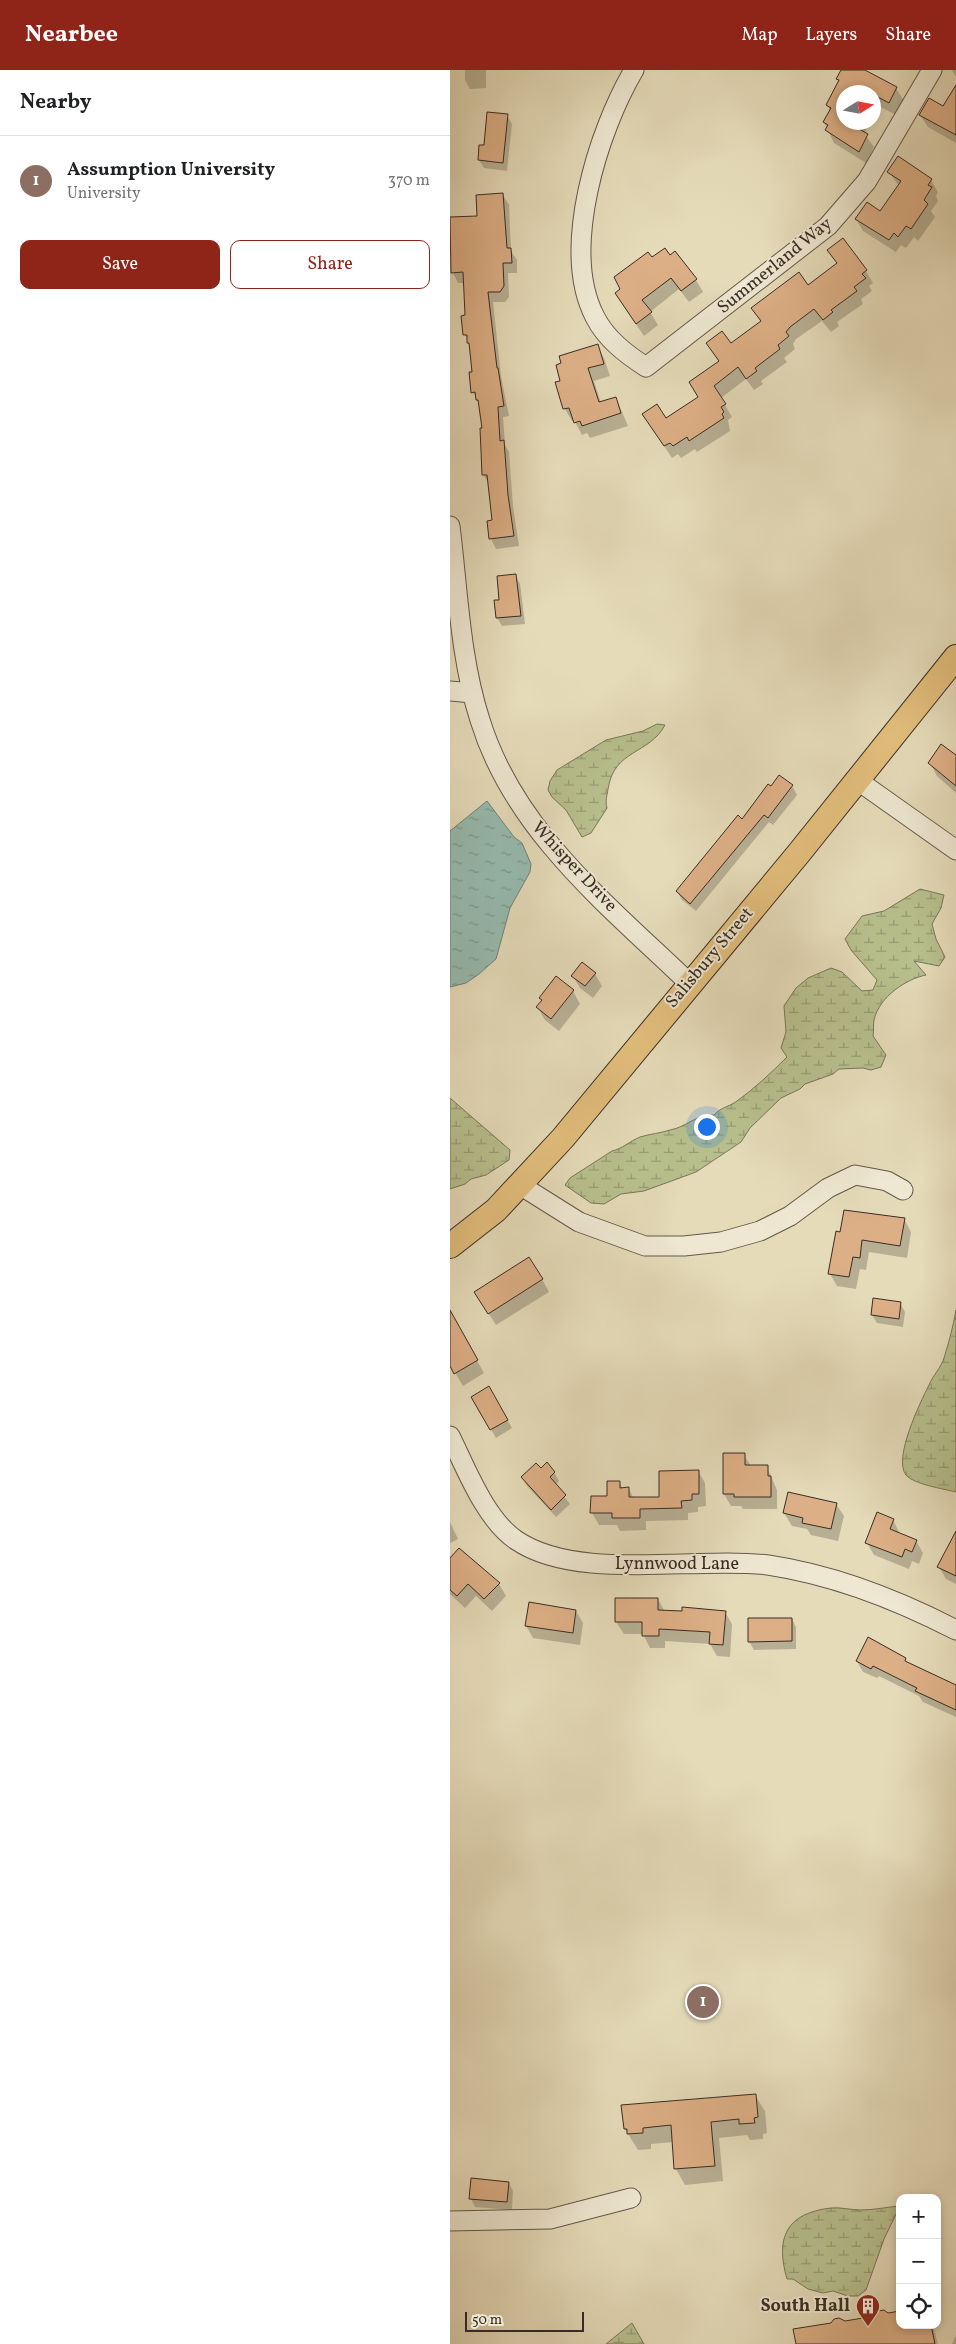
<!DOCTYPE html>
<meta charset="utf-8">
<style>
:root{--surface:#fff;--page:#f6f6f6;--text:#202124;--muted:#757577;--line:#e0e0e0;--accent:#8f2418}
body{margin:0;font-family:Vollkorn,serif;background:var(--page);color:var(--text)}
.controls{position:absolute;right:15px;bottom:15px;display:grid;overflow:hidden;border-radius:10px;box-shadow:0 2px 8px #0003}
.controls button{width:45px;height:45px;display:grid;place-items:center;padding:0;border:0;border-bottom:1px solid var(--line);background:var(--surface);color:var(--text);font:25px sans-serif}
.compass{position:absolute;left:386px;top:15px;width:45px;height:45px;border-radius:50%;background:var(--surface);box-shadow:0 2px 8px #0003;rotate:79deg}
.scale{position:absolute;left:15px;bottom:12px;width:119px;box-sizing:border-box;padding-left:5px;border:2px solid #3a2c24;border-top:0;font-size:14px;line-height:18px;white-space:nowrap;color:#3a2c24;-webkit-text-stroke:4px #eee8d2;paint-order:stroke}
.you{position:absolute;left:256px;top:1056px;width:18px;height:18px;margin:-12px;border:4px solid #fff;border-radius:50%;background:#1a73e8;box-shadow:0 0 0 8px #1a73e833}
.badge{display:grid;place-items:center;width:32px;height:32px;border-radius:50%;background:var(--accent);color:#fff;font-size:16px;font-weight:700}
.pin{position:absolute;translate:-50% -50%;border:2px solid #fff;box-shadow:0 1px 5px #0006}
.list{margin:0;padding:0;list-style:none}
h2{display:flex;justify-content:space-between;align-items:center;height:65px;margin:0;padding:0 20px;font-size:21px}
h2 small{font-size:16px;font-weight:400;color:var(--muted)}
.list li{display:grid;grid-template-columns:32px 1fr auto;gap:15px;align-items:center;box-sizing:border-box;height:90px;padding:0 20px;border-top:1px solid var(--line)}
.list b{display:block;font-size:19px;white-space:nowrap}
.list p{margin:0;font-size:16px;white-space:nowrap;color:var(--muted)}
.list em{font-size:16px;font-style:normal;color:var(--muted)}
.actions{display:flex;gap:10px;padding:15px 20px}
.actions a{flex:1;padding:11px 0;border:1px solid var(--accent);border-radius:10px;text-align:center;font-size:18px;color:var(--accent)}
.actions .main{background:var(--accent);color:#fff}
.icon{flex:none;width:28px;height:28px;fill:none;stroke:currentColor;stroke-width:2;stroke-linecap:round;stroke-linejoin:round}
.map{position:relative;flex:none;width:506px;height:2274px;overflow:hidden}
header{display:flex;align-items:center;gap:30px;box-sizing:border-box;height:70px;padding:0 25px;background:var(--accent);color:#fff}
header strong{font-size:24px}
nav{display:flex;gap:28px;margin-inline-start:auto;font-size:18px}
main{display:flex}
aside{flex:1;background:var(--surface)}
.map>svg:first-child{display:block}
.wetland{fill:url(#wetland-marsh);stroke:#787658}
.water{fill:url(#water-ripples);stroke:#718278}
.shadow{fill:#0003}
.building{fill:#ddaf86;stroke:#3a2c24}
.lines{fill:none;stroke-linecap:round;stroke-linejoin:round}
.minor-casing{stroke:#655849;stroke-width:21}
.major-casing{stroke:#3a2c24;stroke-width:26}
.minor{stroke:#eee8d2;stroke-width:19}
.major{stroke:#e2be7c;stroke-width:24}
.labels{text-anchor:middle;dominant-baseline:central;stroke-width:4;stroke-linejoin:round;paint-order:stroke}
.street-label{font-size:18px;fill:#3a2c24;stroke:#eee8d2}
.poi-label{font-size:18px;font-weight:bold;fill:#3a2c24;stroke:#eee8d2;text-anchor:end}
</style>
<header>
<strong>Nearbee</strong>
<nav><a>Map</a><a>Layers</a><a>Share</a></nav>
</header>
<main>
<aside>
<h2>Nearby<small></small></h2>
<ul class="list">
<li><span class="badge" style="background:#8d6e63">1</span><div><b>Assumption University</b><p>University</p></div><em>370 m</em></li>
</ul>
<div class="actions"><a class="main">Save</a><a>Share</a></div>
</aside>
<div class="map">
<svg width="506" height="2274" viewBox="0 0 506 2274">
<defs>
<pattern id="wetland-marsh" width="20" height="14" patternUnits="userSpaceOnUse" patternTransform="scale(1.25)"><rect width="20" height="14" fill="#b7bf8d"/><path d="M1 5h8M5 5V1M11 12h8M15 12V8" fill="none" stroke="#969b73"/></pattern>
<pattern id="water-ripples" width="26" height="14" patternUnits="userSpaceOnUse" patternTransform="scale(1.25)"><rect width="26" height="14" fill="#96bbb0"/><path d="M2 4q2-2 4 0t4 0M15 11q2-2 4 0t4 0" fill="none" stroke="#7b988f"/></pattern>
</defs>
<rect width="100%" height="100%" fill="#e5dbb9"/>
<filter id="stains"><feTurbulence type="fractalNoise" baseFrequency=".004" numOctaves="4"/><feColorMatrix values="0 0 0 0 .2 0 0 0 0 .09 0 0 0 0 .02 0 0 0 .5 -.17"/></filter>
<radialGradient id="worn" r=".72"><stop offset=".6" stop-color="#630" stop-opacity="0"/><stop offset="1" stop-color="#630" stop-opacity=".3"/></radialGradient>
<path class="wetland" d="M207 654 215 655C199 685 164 679 158 719 157 726 155 731 157 738L141 763 132 767 116 740 102 727 98 720 100 711 107 700 156 670 193 661Z
M470 819 494 825 491 838 482 854 486 869 495 887 489 896 464 891 476 905C456 909 429 927 424 950 423 955 424 961 423 966L436 985 431 997 421 1000 413 998 389 999 383 1004 355 1014 350 1019 331 1028 300 1058 291 1072 246 1102 194 1121 171 1124 154 1134 141 1133 115 1115 120 1108 162 1081C172 1079 180 1071 190 1067 200 1064 211 1063 220 1060 237 1057 246 1044 264 1045 271 1037 279 1037 287 1031 305 1018 321 1003 337 987L331 978 336 962 334 936 346 918 358 908 381 898 392 902 412 921 423 920 427 910 401 880 395 869 412 846 434 841Z
M0 1028 60 1080 59 1090 36 1105 21 1109 15 1114 0 1119Z
M506 1240V1422C494 1419 463 1414 456 1405 443 1388 470 1333 479 1315 483 1305 491 1298 494 1288 499 1272 503 1257 506 1240Z
M450 2136 434 2169 416 2220 408 2226H398L383 2221 373 2223 358 2219 343 2209H337C325 2168 336 2143 381 2138 390 2137 401 2140 411 2140 424 2140 437 2137 450 2136Z
M182 2253 194 2274H156Z"/>
<path class="water" d="M37 731 64 767 72 773 81 794 80 802 60 838 46 889 29 904 16 913 0 917V761Z"/>
<path class="shadow" d="M15 0H36V18L20 19 15 10Z
M393 0H413L446 18 454 31 446 45 429 36 423 45V22H393V52H420L414 63 424 77 416 93 384 73 374 52 380 41 377 35Z
M502 0H506V7Z
M506 18V73L478 57 470 45 494 38Z
M57 46 62 54 57 101 34 98 29 90 35 77Z
M439 102 481 110 488 122 486 126 488 131 481 141 485 147 468 171 464 167 456 178 451 175 446 182 413 161 406 149 430 142 449 116Z
M53 125 59 135 61 181 67 190V203H58L59 227 55 232H43L51 306 59 346 53 347 55 375 59 382 63 436 69 476 46 479 41 469 44 451 39 414 33 404 34 359 29 333 23 322 24 303 19 272 15 265 17 246 15 213H8L3 203 0 148 28 147Z
M379 180 416 201 423 213 419 216 422 221 411 229 413 234 387 252 389 256 381 262 372 251 346 269 343 274 345 279 334 288 337 292 311 311 313 314 304 320 296 309 271 328 282 347 278 350 280 361 247 382 245 379 231 388 228 384 222 388 201 356 216 350 249 328 269 292 257 273 281 275 311 252 302 238 358 216 388 194Z
M220 187 246 210 253 222 239 232 229 219 200 242 208 255 194 266 173 235 172 219 202 189Z
M147 276 154 288 160 306 144 311 151 333 166 328 178 356 140 368 137 363 132 365 124 350 122 351 115 339 106 313 112 311Z
M65 505 70 514 75 554 52 556 47 548 46 532 51 531Z
M506 686V723L487 706 480 693Z
M342 716 347 725 323 755 319 752 246 841 232 830 227 821 292 750Z
M145 904 152 916 143 928 130 918 123 906Z
M106 908 123 921 130 934 109 961 95 950 88 938 92 931 90 928Z
M454 1149 461 1162 457 1188 419 1182 416 1200 410 1199 406 1219 387 1216 380 1204 392 1163Z
M92 1209 99 1222 46 1255 33 1235Z
M450 1233 455 1242 453 1257 427 1253 422 1245Z
M3 1248 34 1303 13 1316 0 1294V1249Z
M39 1318 62 1358 46 1368 22 1327Z
M294 1385 301 1396 317 1397 327 1420V1439H293L291 1436H281L274 1424Z
M91 1400 104 1402 109 1411 105 1415 120 1434 106 1447 77 1416 72 1407Z
M248 1401 255 1413 256 1436 248 1437V1442L238 1443V1450L196 1451V1460L170 1461 167 1455H149L142 1443 169 1412 173 1419H179L184 1429H211Z
M386 1434 394 1446 388 1471 361 1465 357 1459 342 1456 334 1443Z
M443 1450 450 1464 466 1471 473 1483 469 1494 462 1491 459 1499 424 1485 417 1473Z
M0 1452 8 1469 0 1473Z
M506 1482V1514L496 1509 489 1497Z
M0 1490 27 1497 29 1495 49 1514 56 1526 42 1541 26 1526 15 1538 0 1524Z
M208 1529 215 1542H275L282 1554 280 1587 267 1586 260 1574 215 1571V1578H200L193 1564H174L166 1552Z
M126 1541 133 1553 130 1575 83 1568 76 1556Z
M342 1549 346 1557V1579L304 1580 299 1571Z
M455 1589 458 1594 506 1616V1647L473 1632 469 1626 429 1606 427 1608 413 1602 407 1591Z
M305 2025 315 2041 317 2063 313 2064V2069L300 2070 297 2065 269 2068 273 2111 235 2115 226 2099 223 2072 201 2074V2079L188 2080 175 2059Z
M59 2113 63 2121 62 2140 25 2137 21 2129Z
M395 2252 483 2255 488 2274H347Z
M506 2265V2274H502Z"/>
<path class="building" d="M391 0H415L447 17 439 33 424 25V22H394V52H406L404 56 418 64 409 82 375 60 378 55 373 52 381 38 376 35 389 10 386 9Z
M506 15V65L469 45 479 28 493 36Z
M37 42 58 44 53 93 28 90 29 75H34Z
M448 86 482 109 478 115 482 117 474 130 478 134 461 159 456 156 448 167 444 163 439 170 405 149 417 132 430 141 451 111 437 102Z
M53 123 57 178H61L62 193H53L54 216 50 222H38L47 298H48L54 336 48 337 50 371 54 370 58 425 64 466 39 469 37 451 42 450 37 405H32L30 358H32L28 330H26L25 322 21 323 19 302H22L19 273H17V265H13L11 246 15 245 13 202 1 203 0 147 27 146 26 125Z
M393 168 417 200 412 204 416 208 404 217 407 221 381 240 383 242 373 250 364 239 340 257 336 262 339 266 328 275 330 279 305 298 307 301 296 309 288 297 264 316 276 334 271 337 274 342 272 344 274 348 239 371 237 367 223 376 220 373 214 376 192 344 207 334 216 348 248 327 239 312 269 291 256 273 272 261 281 273 311 251 301 238 349 202 358 215 387 193 377 180Z
M215 178 220 185 225 181 247 209 231 221 221 208 192 230 202 242 186 254 165 223 170 219 164 207 198 182 202 187Z
M148 274 154 294 138 298 149 332 166 327 171 343 132 356 130 351 124 353 119 338 113 339 105 312 110 311 106 295 111 293 109 286Z
M66 504 71 546 46 548 44 530H49L47 506Z
M491 674 506 685V716L478 693Z
M329 705 343 715 318 748 314 745 240 834 226 821 288 745 292 749 318 714 321 716Z
M132 892 146 903 135 916 121 906Z
M106 906 124 920 101 949 86 937 92 930 89 928Z
M394 1140 455 1148 450 1176 412 1170 410 1188 403 1187 399 1207 378 1204 386 1161 390 1162Z
M79 1187 93 1209 38 1244 24 1222Z
M423 1228 451 1232 449 1249 421 1245Z
M0 1240 28 1290 4 1304 0 1296Z
M39 1316 58 1350 40 1360 21 1327Z
M273 1383H295V1395H318V1406H321V1427H284V1424H273Z
M97 1392 105 1402 100 1407 116 1425 101 1440 71 1407 86 1393 91 1398Z
M249 1400V1424H242V1430L231 1431 232 1438 190 1439V1448H162V1443H140L141 1426H157V1411H170V1418L179 1417V1427H209V1401Z
M338 1422 387 1433 381 1459 352 1453 353 1448 333 1443Z
M427 1442 444 1449 440 1459 467 1470 462 1482 455 1479 452 1487 415 1473Z
M506 1461V1506L487 1497Z
M9 1478 50 1513 34 1529 18 1514 7 1526 0 1520V1488Z
M165 1528H208V1540L232 1541V1537L276 1541 273 1575 259 1574 260 1562 209 1559V1566H192V1552H165Z
M79 1532 126 1540 123 1563 75 1556Z
M298 1548H342V1571L298 1572Z
M418 1567 456 1588 455 1591 506 1615V1640L465 1621 467 1618 423 1596 421 1599 406 1591Z
M306 2024 308 2047 304 2048 305 2053 289 2054V2049L261 2052 265 2096 224 2099 221 2055 193 2058V2063L177 2064V2059H174L171 2035Z
M21 2108 59 2112 57 2132 19 2129Z
M434 2240 438 2243 450 2241V2255H481L485 2274H346L343 2259 381 2253 384 2249 389 2248 395 2251 425 2246 428 2241Z"/>
<g class="lines">
<g class="minor-casing">
<path id="minor" d="M184 0C148 61 110 180 145 247 156 269 176 284 196 297L378 156 417 111 482 0
M0 456C8 520 10 588 30 650 64 761 158 835 239 913
M0 621 22 623
M407 710 506 780
M70 1115 129 1152 195 1176H234L271 1172 310 1161 340 1146 378 1118 405 1105 437 1111 453 1120
M0 1366C16 1398 35 1449 66 1470 127 1512 245 1486 318 1495 385 1505 446 1529 506 1560
M0 2151 100 2149 181 2128"/>
</g>
<g class="major-casing">
<path id="major" d="M0 1176 46 1140 113 1068 349 783 506 587"/>
</g>
<use href="#minor" class="minor"/>
<use href="#major" class="major"/>
</g>
<defs>
<g id="building-pin" transform="scale(1.25)"><path d="M0 17L-7.5 6A9.5 9.5 0 1 1 7.5 6Z" fill="#8f2418" stroke="#eee8d2"/><path d="M-4-6H4V6H1V3H-1V6H-4ZM-2.5-4.3h1.7v1.8h-1.7ZM.8-4.3h1.7v1.8H.8ZM-2.5-1h1.7V.8h-1.7ZM.8-1h1.7V.8H.8Z" fill="#fff"/></g>
</defs>
<g fill-rule="evenodd">
<use href="#building-pin" x="418" y="2236"/>
</g>
<g class="labels">
<g class="street-label">
<text transform="translate(325 196) rotate(-39)">Summerland Way</text>
<text transform="translate(124 797) rotate(47)">Whisper Drive</text>
<text transform="translate(260 888) rotate(-50)">Salisbury Street</text>
<text x="227" y="1494">Lynnwood Lane</text>
</g>
<g class="poi-label">
<text x="400" y="2236">South Hall</text>
</g>
</g>
<rect width="100%" height="100%" filter="url(#stains)"/>
<rect width="100%" height="100%" fill="url(#worn)"/>
</svg>
<div class="controls">
<button>+</button>
<button>−</button>
<button><svg class="icon" aria-label="locate" viewBox="0 0 24 24"><circle cx="12" cy="12" r="6"/><path d="M12 2v4M12 18v4M2 12h4M18 12h4"/></svg></button>
</div>
<svg class="compass" viewBox="-18 -18 36 36"><path d="M0-13l5 13h-10z" fill="#e53935"/><path d="M0 13l5-13h-10z" fill="#757577"/></svg>
<div class="scale">50 m</div>
<div class="you"></div>
<div class="pin badge" style="left:253px;top:1932px;background:#8d6e63">1</div>
</div>
</main>
